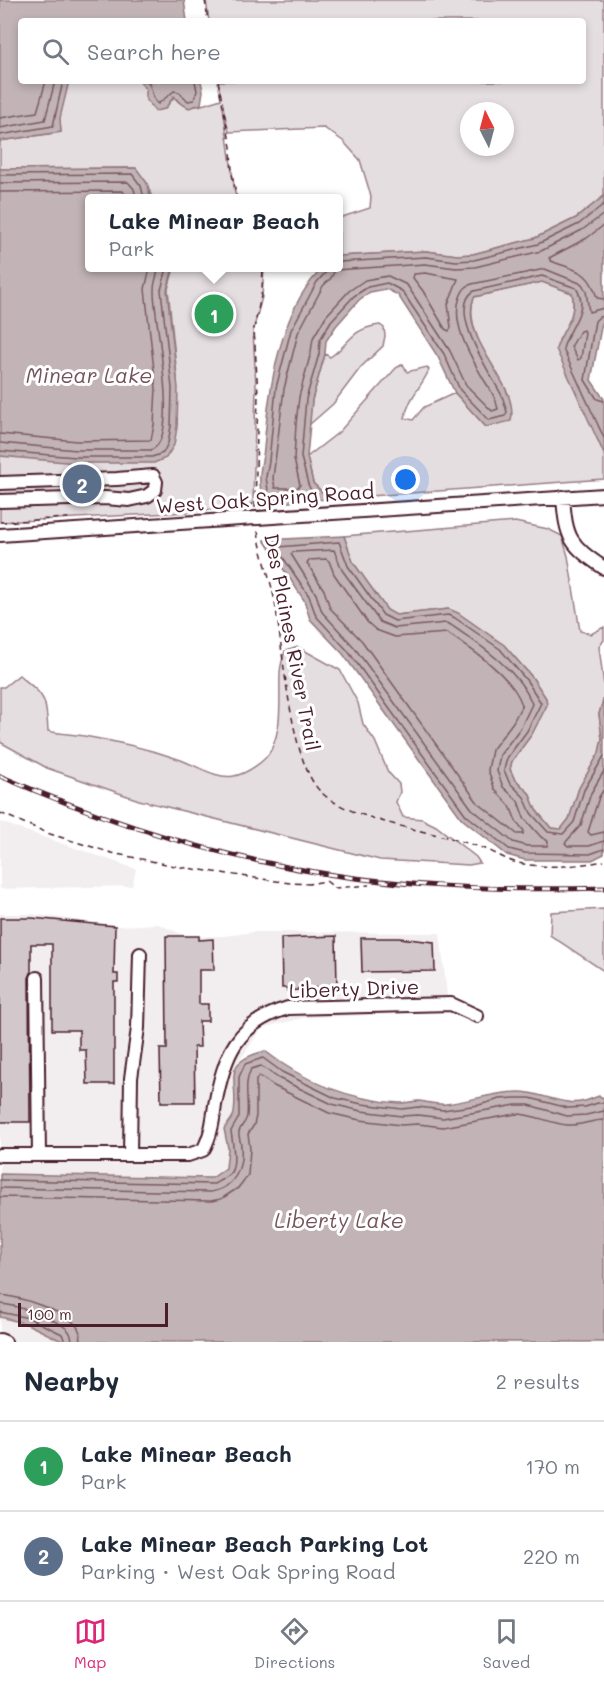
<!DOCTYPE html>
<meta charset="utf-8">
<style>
:root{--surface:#fff;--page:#f2f2f3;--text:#1f2937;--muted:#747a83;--line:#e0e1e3;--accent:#db2777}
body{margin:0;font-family:Mali,sans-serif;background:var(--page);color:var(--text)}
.compass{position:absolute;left:460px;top:102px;width:54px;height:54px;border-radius:50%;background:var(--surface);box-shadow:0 3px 9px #0003;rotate:354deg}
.scale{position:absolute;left:18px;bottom:15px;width:150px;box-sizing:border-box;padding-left:6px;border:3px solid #4a1f2b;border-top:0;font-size:16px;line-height:21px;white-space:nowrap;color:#4a1f2b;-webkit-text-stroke:4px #fff;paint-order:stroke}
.you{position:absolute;left:406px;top:480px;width:21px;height:21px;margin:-15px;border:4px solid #fff;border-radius:50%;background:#1a73e8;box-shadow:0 0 0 9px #1a73e833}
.badge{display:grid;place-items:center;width:39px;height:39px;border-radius:50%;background:var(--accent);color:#fff;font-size:20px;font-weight:700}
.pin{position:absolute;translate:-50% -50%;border:3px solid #fff;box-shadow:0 2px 6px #0006}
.popup{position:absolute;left:85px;top:194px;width:258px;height:78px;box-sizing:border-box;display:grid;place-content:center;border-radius:6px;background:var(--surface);filter:drop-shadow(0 2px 4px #0005);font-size:20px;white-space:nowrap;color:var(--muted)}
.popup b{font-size:22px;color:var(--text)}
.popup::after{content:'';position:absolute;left:50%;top:100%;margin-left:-12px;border:12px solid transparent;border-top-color:var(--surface)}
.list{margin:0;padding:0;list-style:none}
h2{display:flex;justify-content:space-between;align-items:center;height:78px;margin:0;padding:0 24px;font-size:26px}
h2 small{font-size:20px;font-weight:400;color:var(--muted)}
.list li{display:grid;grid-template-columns:39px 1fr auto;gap:18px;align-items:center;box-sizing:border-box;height:90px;padding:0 24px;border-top:2px solid var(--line)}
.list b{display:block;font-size:22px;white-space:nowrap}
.list p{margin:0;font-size:20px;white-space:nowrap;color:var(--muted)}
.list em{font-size:20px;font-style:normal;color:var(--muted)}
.icon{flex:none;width:33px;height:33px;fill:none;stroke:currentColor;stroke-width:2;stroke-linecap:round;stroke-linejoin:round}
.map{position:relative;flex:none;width:604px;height:1342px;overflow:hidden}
.search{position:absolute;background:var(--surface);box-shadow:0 3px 9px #0003;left:18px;right:18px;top:18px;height:66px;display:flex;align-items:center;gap:15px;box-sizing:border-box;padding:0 21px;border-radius:6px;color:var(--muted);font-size:22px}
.sheet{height:258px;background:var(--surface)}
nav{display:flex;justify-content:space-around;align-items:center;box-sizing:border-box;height:84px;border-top:2px solid var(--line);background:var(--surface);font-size:16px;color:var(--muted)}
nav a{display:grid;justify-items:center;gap:3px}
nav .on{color:var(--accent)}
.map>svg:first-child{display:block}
.built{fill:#f2eeef}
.green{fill:#e5dee0;stroke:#987e86;stroke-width:1.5;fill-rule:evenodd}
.water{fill:#c1b3b6;stroke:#91787e;stroke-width:1.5}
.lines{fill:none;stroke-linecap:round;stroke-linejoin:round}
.shore{stroke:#7a5a63;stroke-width:1.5}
.building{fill:#d2c7cb;stroke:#4a1f2b;stroke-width:1.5}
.minor-casing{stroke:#4a1f2b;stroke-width:16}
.path{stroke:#4a1f2b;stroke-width:1.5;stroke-dasharray:6 4.5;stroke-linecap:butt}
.minor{stroke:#fff;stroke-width:12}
.rail-casing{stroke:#4a1f2b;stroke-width:5}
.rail{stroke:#fff;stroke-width:3;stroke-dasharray:9;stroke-linecap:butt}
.labels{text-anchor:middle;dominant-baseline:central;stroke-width:6;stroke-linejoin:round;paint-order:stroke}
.street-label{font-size:20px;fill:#4a1f2b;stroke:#fff}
.water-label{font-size:21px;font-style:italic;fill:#74535c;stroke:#fff}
</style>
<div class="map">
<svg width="604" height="1342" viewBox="0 0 604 1342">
<rect width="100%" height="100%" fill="#fff"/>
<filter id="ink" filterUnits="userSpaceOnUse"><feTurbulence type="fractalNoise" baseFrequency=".0167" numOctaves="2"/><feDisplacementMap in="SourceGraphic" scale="12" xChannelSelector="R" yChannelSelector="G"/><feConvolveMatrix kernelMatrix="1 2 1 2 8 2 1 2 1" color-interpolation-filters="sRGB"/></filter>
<g filter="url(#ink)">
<path class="built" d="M0 822 136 869 132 886 0 889Z
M0 914H31L120 926 158 924 189 937 224 936 254 932 440 933 449 1011 303 1018 262 1028 240 1060 233 1075 234 1115 224 1129 228 1148 226 1168 212 1178 0 1174Z
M0 1317 27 1324 64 1342H0Z"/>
<path class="green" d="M206 0H604V196L576 218 535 238 473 254 457 255 426 251 339 256V218L370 208 371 196 360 160 343 141 324 128 229 132 223 107 235 193 237 198H152L147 183 135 168 0 169V141L61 132 59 116 68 81H139L165 108 174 97C187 114 203 104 221 99L218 81H583V21H209ZM469 111H505V147H469Z
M174 268H264L262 297 253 331 256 386 253 504 190 512 0 522V455L173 445 177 424V376L168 289Z
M542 282 572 293C576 312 569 324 559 340L604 454V479L329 499 313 483 307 457 339 432 396 368 403 364 407 372 427 367 429 370C421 388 408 398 405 418L413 420 424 407 455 393 486 427 509 395C494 369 463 327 474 297Z
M380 325 384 328 385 336 383 346 361 367 333 404 309 425 312 400 325 354 330 357C351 343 350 329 380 325Z
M515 522 548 529 562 536 568 556 580 631 591 634 604 627V640L599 647 604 686V697L599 714 602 739 599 753 579 788 569 819 561 829 551 828 536 810 529 793 514 778 510 769 512 761 532 734 546 698 532 677 504 645 449 609 395 615 387 610 353 562 344 536Z
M298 647 340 670 358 703 363 724 375 741 388 772 399 784 400 792 396 802 403 817 422 819 436 826 476 857 480 863 469 865 380 860 139 800 47 768 0 742V687H4L19 675C45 697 46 695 48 731 60 734 71 734 84 736 114 741 149 749 178 759 194 764 217 780 234 776 246 774 266 761 271 750 283 725 279 700 280 674 280 666 283 658 285 651Z
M604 909V971L550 935 551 912Z"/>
<path class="water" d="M0 0H184L187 21H21V81H69L60 118 61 132 0 141Z
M139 81H201L203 91 201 104 189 108 180 103 174 96 165 109 155 111 146 99V89Z
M136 168 147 183 150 197 152 198H89V268H173L167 290 178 388 177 427 174 445 166 458 154 463H76L0 456V169Z
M604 196V312L591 380 604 399V454L556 349C562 327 578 318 572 293L542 282 474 297C458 341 520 382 511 421L486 427 455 393 438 357 398 295 386 289 370 292 359 300 336 326 326 341 325 354 312 400 307 457 313 483 329 499 263 504C262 495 259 485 260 476 260 467 263 458 264 449 268 393 280 307 323 268H338L339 256 426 251 457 255 473 254 535 238 576 218Z
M344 536 353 562 387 610 396 615 449 609 458 613 504 645 532 677 546 698 547 705 532 734 512 761 510 769 514 778 529 793 536 810 551 828 561 829 569 819 579 788 599 753 602 739 599 714 604 697V854L592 860H525L507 855 462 819 343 654 310 619 304 600 264 540Z
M265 1051C304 1082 351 1100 400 1103 407 1103 413 1101 419 1101 428 1102 437 1105 446 1104 471 1101 494 1092 519 1092 536 1092 551 1100 568 1102 579 1104 589 1100 599 1096L604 1098V1342H64L27 1324 0 1317V1174L212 1178 226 1168 228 1148 224 1129C227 1124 233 1119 234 1113 239 1078 219 1063 265 1051Z"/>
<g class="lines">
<path class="shore" d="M147 81C154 89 150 98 158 104L174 91 179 92 188 101 194 100 197 91 195 81
M0 118 37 112 46 81
M0 128 45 120 55 81
M0 135 53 126 63 81
M0 175 132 174 141 186 144 198
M0 183 128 182 134 189 136 198
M0 192 123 191 127 198
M604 214 582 230 541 251 475 267 456 268 425 264 335 270 331 278 323 286 298 333 284 389 273 478 275 488H297L300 485 294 459 296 424 299 397 311 352 313 338 326 316 349 291 365 280 388 276 407 285 450 351 466 385 492 411 498 409C496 398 490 389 484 380 471 357 450 323 460 297 463 290 465 286 472 284L545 269 582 284 586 291 589 312 604 308
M604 225 587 238 549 258 551 261C576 271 589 269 597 298L604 299
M338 262 426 257 456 261 474 260 538 244 579 224 604 204
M326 268V272L317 282 291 330 276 388 269 461 266 477 269 497 312 493 308 484 301 457 306 399 319 354 320 340 331 321 354 296 368 287 387 283 402 291 444 354 460 390 489 420 505 416 507 412C505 406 504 400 501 394 491 374 446 309 474 291L542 276 576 288C591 310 567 329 563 349L604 438
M425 273 458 279 448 304 451 328 449 331 445 329 423 291 413 278 414 274Z
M604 316 599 317 595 321 585 380 597 399 604 401
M584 330 585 333 581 358 578 360 571 347 580 331Z
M0 434 77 441 151 440 154 425 156 388 145 289 150 268
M0 443 77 450H151C182 439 153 317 154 290 154 282 157 275 159 268
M0 451 76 457H152L163 453 168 443 171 426 172 388 161 290 167 268
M334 550 342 570 380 622 395 628 446 623 451 625C479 644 520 671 532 704L521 727 500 755 497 771 503 787 518 801 524 818 541 837 548 841 547 846H527L513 842 472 809 354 647 322 612 316 594 291 554 294 552Z
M326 559 329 561 334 574 368 623 376 630 395 637 447 633C471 649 513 676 522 705L513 722 492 750 488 770 495 790 510 806 516 821 524 831 523 834H517L478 803 362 641 330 608 324 590 307 563 309 560Z
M604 756 584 790 574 822 563 834 548 832 531 813 524 797 509 782 504 770 507 758 527 731 541 703 527 681 500 649 455 618 448 615 395 621 383 615 348 566 339 542 278 547V550L309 596 316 616 348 651 466 815 509 849 525 853 590 854 604 849
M604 771 591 793 581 825 565 843 568 846H589L604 841
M604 789 599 797 588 832 591 835 604 832
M0 1180 214 1184C219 1181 228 1177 231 1172 237 1162 232 1141 231 1131L239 1117V1077L245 1064 263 1058 282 1072 335 1098 362 1104 402 1109 418 1107 443 1110 479 1105 500 1099 515 1098H530L568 1108 585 1107 598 1103H604
M0 1188 211 1192C235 1188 243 1168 241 1146 241 1142 238 1136 239 1132 240 1126 246 1123 247 1116 249 1100 243 1084 251 1069L261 1066 278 1078 332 1104 361 1111 402 1116 418 1115 443 1118 516 1105H529L567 1116 586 1115 604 1111
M0 1197 211 1201 221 1199 238 1188 248 1175 250 1149 248 1134 254 1125 256 1116V1080L259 1076 274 1086 329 1113 360 1120 401 1125 418 1124 443 1127 516 1114C534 1114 549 1123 567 1125 580 1126 592 1120 604 1120
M0 1295C18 1296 63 1311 75 1324 80 1329 81 1335 81 1342
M0 1304C17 1305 54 1318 67 1329 71 1333 72 1337 72 1342
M0 1312 29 1318 62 1334 65 1342"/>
</g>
<path class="building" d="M0 918H32L115 926 114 974H118V982H114V1084H87L86 1050H79V1030H52V944H31V973L29 978 30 1122H0Z
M166 936H199V940L213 939 214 970H199V1004H208V1021H199L200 1047H194L195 1102H161L160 1049H167Z
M336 936 337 987H332V989L303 987 298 988V990L287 991V988H282L281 938Z
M361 938H399L434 942 435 971 362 972Z"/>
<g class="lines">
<g class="minor-casing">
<path id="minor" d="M0 483 117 479 153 476 156 482 155 490 147 496 129 500 105 498 0 501
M563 497C566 539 570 545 604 568
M0 535 604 495
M37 978 39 1155
M0 1155H188L203 1150C211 1136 213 1121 215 1105 224 1056 236 1023 288 1008L451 1004 477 1016
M130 1155 131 1078 138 1028 140 954
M0 1340 5 1342"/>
</g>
<path class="path" d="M205 0 208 21
M218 81 231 147 232 174 237 198
M228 508 253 505
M255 508 258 394 254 329 262 291 263 268
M0 522 68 518
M258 531C261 553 269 574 274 597 283 643 289 764 322 793 347 817 415 829 450 838 460 841 470 844 480 847 493 851 505 860 518 863 547 869 576 866 604 861
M0 813 50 834 112 853 180 867 290 883 309 884 326 881 335 888 369 885"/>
<use href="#minor" class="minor"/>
<g class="rail-casing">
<path id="rail" d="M0 776C86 813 176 844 268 863 378 887 492 891 604 888"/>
</g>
<use href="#rail" class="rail"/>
</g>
</g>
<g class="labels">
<g class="street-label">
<text transform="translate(265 498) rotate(-4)">West Oak Spring Road</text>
<text transform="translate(293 642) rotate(79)">Des Plaines River Trail</text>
<text transform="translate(354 988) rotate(-2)">Liberty Drive</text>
</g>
<g class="water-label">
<text x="89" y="374">Minear Lake</text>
<text x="339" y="1219">Liberty Lake</text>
</g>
</g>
</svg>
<svg class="compass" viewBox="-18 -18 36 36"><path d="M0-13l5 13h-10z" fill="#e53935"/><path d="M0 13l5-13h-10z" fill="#747a83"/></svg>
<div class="scale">100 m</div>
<div class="you"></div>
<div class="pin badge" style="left:214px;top:314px;background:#2e9e5b">1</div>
<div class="popup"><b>Lake Minear Beach</b>Park</div>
<div class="pin badge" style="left:82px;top:484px;background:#5c6f8a">2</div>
<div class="search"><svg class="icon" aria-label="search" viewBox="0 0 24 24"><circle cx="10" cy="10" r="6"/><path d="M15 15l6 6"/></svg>Search here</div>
</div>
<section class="sheet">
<h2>Nearby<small>2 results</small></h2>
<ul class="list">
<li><span class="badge" style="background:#2e9e5b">1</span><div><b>Lake Minear Beach</b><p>Park</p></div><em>170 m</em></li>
<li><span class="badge" style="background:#5c6f8a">2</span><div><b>Lake Minear Beach Parking Lot</b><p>Parking · West Oak Spring Road</p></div><em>220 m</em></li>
</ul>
</section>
<nav>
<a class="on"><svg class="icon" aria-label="map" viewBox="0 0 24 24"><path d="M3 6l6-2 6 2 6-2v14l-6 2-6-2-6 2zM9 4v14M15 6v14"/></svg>Map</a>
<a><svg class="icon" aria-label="directions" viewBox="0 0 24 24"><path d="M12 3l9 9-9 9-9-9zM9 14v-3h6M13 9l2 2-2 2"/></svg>Directions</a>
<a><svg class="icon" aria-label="saved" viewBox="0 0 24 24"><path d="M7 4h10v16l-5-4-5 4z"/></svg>Saved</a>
</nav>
